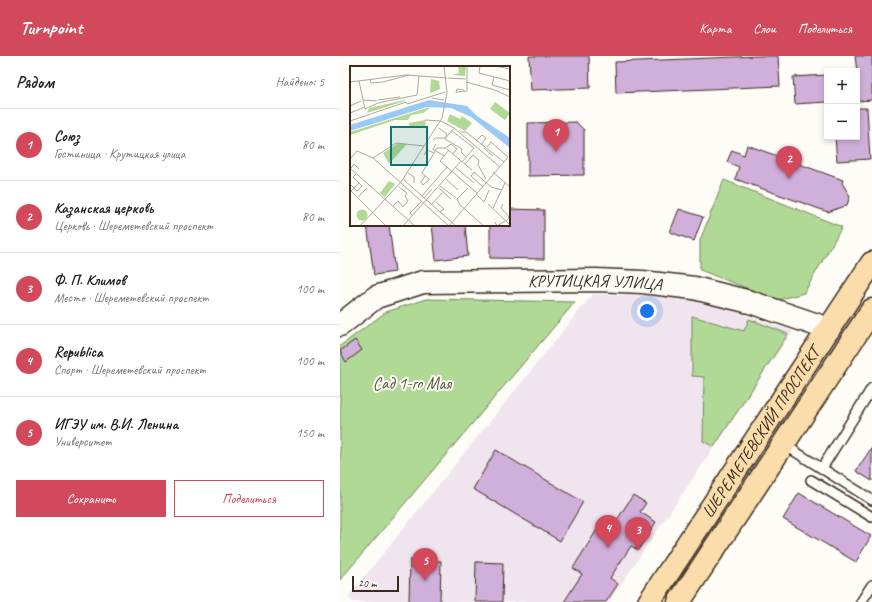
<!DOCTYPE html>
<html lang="ru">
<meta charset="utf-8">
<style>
:root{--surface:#fff;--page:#f6f6f6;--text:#202124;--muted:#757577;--line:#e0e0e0;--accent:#d1495b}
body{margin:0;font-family:Caveat,sans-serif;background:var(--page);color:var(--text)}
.controls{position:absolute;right:12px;top:12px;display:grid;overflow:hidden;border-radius:0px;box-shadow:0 2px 6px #0003}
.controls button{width:36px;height:36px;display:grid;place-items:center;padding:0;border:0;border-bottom:1px solid var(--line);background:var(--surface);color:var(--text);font:20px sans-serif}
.scale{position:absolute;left:12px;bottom:10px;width:47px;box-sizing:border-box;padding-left:4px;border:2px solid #3b2a1e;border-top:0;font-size:11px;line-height:14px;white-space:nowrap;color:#3b2a1e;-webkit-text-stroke:3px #fdfcf7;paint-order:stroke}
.you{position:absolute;left:307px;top:255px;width:14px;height:14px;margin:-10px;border:3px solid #fff;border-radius:50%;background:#1a73e8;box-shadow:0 0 0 6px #1a73e833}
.badge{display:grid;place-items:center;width:26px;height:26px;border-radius:50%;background:var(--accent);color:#fff;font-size:13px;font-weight:700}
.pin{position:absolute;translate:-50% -33px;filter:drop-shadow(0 1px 2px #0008)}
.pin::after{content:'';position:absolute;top:21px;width:14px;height:12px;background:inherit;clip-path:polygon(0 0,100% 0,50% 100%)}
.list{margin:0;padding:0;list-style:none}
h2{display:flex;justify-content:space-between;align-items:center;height:52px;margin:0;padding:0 16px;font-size:17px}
h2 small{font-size:13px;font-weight:400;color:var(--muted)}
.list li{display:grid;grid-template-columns:26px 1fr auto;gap:12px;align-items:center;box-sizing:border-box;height:72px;padding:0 16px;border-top:1px solid var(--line)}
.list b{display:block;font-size:15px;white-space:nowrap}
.list p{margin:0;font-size:13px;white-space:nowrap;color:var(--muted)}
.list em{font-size:13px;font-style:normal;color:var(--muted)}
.actions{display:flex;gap:8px;padding:12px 16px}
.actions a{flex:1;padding:9px 0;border:1px solid var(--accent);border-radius:0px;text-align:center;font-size:14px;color:var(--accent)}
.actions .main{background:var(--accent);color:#fff}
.map{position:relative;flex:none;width:532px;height:546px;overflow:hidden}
header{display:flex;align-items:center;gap:24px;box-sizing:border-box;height:56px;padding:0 20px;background:var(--accent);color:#fff}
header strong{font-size:19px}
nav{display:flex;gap:22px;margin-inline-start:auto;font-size:14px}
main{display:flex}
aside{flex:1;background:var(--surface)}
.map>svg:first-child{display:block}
.built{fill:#f0e5ee}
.green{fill:#b1d996;stroke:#76825a}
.building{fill:#d0afda;stroke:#3b2a1e}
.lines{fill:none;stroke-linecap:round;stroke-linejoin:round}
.service-casing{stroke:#3b2a1e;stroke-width:12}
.tertiary-casing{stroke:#3b2a1e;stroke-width:25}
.primary-casing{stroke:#3b2a1e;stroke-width:25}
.service{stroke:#fdfcf7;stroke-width:9}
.tertiary{stroke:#fdfcf7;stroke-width:22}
.primary{stroke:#faddab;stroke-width:22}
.labels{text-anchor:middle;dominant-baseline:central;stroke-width:4;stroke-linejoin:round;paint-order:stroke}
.street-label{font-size:17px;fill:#3b2a1e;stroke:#fdfcf7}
.park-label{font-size:17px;fill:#58563c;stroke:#fdfcf7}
.inset-road{fill:none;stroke:#afa8a0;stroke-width:1}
.view{fill:#0f766e;fill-opacity:0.15;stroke:#0f766e;stroke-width:2}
.inset-edge{fill:none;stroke:#3b2a1e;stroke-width:2}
</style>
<header>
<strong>Turnpoint</strong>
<nav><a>Карта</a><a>Слои</a><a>Поделиться</a></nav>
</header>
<main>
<aside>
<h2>Рядом<small>Найдено: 5</small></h2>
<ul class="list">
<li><span class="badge">1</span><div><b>Союз</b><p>Гостиница · Крутицкая улица</p></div><em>80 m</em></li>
<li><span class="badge">2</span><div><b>Казанская церковь</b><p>Церковь · Шереметевский проспект</p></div><em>80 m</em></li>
<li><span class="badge">3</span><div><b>Ф. П. Климов</b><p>Место · Шереметевский проспект</p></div><em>100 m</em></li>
<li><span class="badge">4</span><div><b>Republica</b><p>Спорт · Шереметевский проспект</p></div><em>100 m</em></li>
<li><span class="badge">5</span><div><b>ИГЭУ им. В.И. Ленина</b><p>Университет</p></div><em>150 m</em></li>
</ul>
<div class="actions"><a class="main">Сохранить</a><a>Поделиться</a></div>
</aside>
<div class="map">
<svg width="532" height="546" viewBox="0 0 532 546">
<rect width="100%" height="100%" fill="#fdfcf7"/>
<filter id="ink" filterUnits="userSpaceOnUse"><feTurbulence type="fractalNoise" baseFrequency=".025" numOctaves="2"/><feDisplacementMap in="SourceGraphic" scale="8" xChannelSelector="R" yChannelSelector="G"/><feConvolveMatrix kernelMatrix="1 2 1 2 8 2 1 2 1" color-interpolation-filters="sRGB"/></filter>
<g filter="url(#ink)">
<path class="built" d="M253 238 355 242 453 275 269 546H13L8 541Z"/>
<path class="green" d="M384 124 502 171 464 237 437 244 360 214V184Z
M86 243 235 246 0 524V290L46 256Z
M352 260 404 275 409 263 448 278 374 391 363 385 364 321 352 320Z"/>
<path class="building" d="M189 0H249L250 32 191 34Z
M418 0H438L440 30 276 37 275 6Z
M515 0H532V44L517 45V15Z
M487 19V46L455 48 453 21Z
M517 52H527L530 103 497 105 495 81H517Z
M236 66 244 74V119L188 120V67Z
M407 89 503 124 502 127 510 140 507 149 488 156 395 123 399 111 387 106 392 94 404 99Z
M169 153 204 154V203L150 202V169H169Z
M339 153 363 161 354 185 330 176Z
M27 169H49L55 216 34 219Z
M92 169H125L128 200 96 204Z
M15 284 22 294 6 306 0 295Z
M532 391V425L516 415Z
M156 394 243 446 220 485 133 433Z
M459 437 531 480 516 506 443 463Z
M293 439 306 447 300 456 316 466 298 494 291 490 270 522 278 528 266 546H224L242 518 233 512 265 461 275 467Z
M70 504 101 505 100 546H69Z
M136 506 163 507 162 546H135Z"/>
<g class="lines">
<g class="service-casing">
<path id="service" d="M443 388 532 444
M482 412 532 332
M471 424 532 461
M521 546 532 529"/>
</g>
<g class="tertiary-casing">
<g id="tertiary">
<path id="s1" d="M0 269 36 241 83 226 256 224 302 226 354 232 410 246 489 273"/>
</g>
</g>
<g class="primary-casing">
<g id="primary">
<path id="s2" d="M309 546 532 207"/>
<path d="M339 546 532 254"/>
</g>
</g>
<use href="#service" class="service"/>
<use href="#tertiary" class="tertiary"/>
<use href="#primary" class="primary"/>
</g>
</g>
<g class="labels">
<g class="street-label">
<text stroke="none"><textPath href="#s1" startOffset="267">КРУТИЦКАЯ УЛИЦА</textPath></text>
<text stroke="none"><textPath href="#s2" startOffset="203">ШЕРЕМЕТЕВСКИЙ ПРОСПЕКТ</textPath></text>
</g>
<g class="park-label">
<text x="72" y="327">Сад 1-го Мая</text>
</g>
</g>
<g transform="translate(10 10)">
<rect width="160" height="160" fill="#fdfcf7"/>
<path d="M108 0H116L115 10 102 9 109 7ZM81 13 89 15 90 23 80 27ZM55 34V35L17 47 19 42ZM145 36 160 47 155 54 140 43ZM93 41 80 42 73 47 61 49 58 54H45L0 69V66L77 42ZM100 48 110 53 112 50 122 57 115 65 97 55ZM76 54 75 60 60 61 59 57ZM47 78H57L39 98 33 87ZM39 115 45 118 35 131 30 127ZM6.5 149a5.5 5.5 0 1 1 11 0a5.5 5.5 0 1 1-11 0Z" fill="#b1d996"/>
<path d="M79 34 117 40 127 50 160 72V82L121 51 101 42 77 41 0 65V59Z" fill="#9bc9f6"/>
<path class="inset-road" d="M130 0 129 7 160 15M145 0 160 3M144 11 142 19 160 24M98 12 116 13M20 13 21 17 33 16 59 9M9 15 15 43 28 37 67 29 69 10M0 16 56 9 97 12M116 16 145 24 160 31M114 24 107 23 106 26 117 25V0M82 32 94 34M13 34 27 35M28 34 50 31M0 40 11 35M0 47 15 41M75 54 91 55 104 62 150 101M0 55 56 36 57 38 95 26M103 63 95 73 112 83 111 86 116 91M102 65 124 82M111 66H116L154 96 158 91 141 76 137 81M83 74 85 72H95L97 68 89 62M126 75 132 69 136 72 131 79M86 78 83 83 94 90M134 82 143 90M97 83 122 104M99 84 90 95 127 127M74 89 77 84 84 87M23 92 99 160M0 93 7 85 23 92 46 77 74 80M112 96 124 82M115 98 123 89 129 94 128 99 136 113M105 101 124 117M0 102 65 160M1 102 4 98 9 103M143 106 160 121M58 107 64 111V117M75 110 71 116 73 119 79 114V113L72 107 87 82H96L101 78 107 83 103 88M96 113 108 124M54 114 106 160M0 118 4 122 9 117M90 120 106 132M133 121 121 110 124 106 141 121 152 124M89 122 101 133M118 122 107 133 110 139 134 160M0 124 36 160M1 125 4 122 7 125 12 120 3 111 6 108M126 128 134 136 139 124M72 130 97 101M7 132 17 122M74 132 82 123M86 136 94 143 90 146M82 138 92 127M138 138 160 159M153 138 151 142 159 151 156 156M43 140 48 135 53 141 58 135 55 130 57 127 49 121M143 142 155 117M63 150 60 147 72 135M145 156 147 160 155 155M10 160 51 116 92 52 97 27 94 0M53 160 111 95M99 160 154 96"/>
<path class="view" d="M41 61H77V99H41Z"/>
<rect width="160" height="160" class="inset-edge"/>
</g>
</svg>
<div class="controls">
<button>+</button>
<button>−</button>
</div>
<div class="scale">20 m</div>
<div class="you"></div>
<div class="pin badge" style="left:216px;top:96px">1</div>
<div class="pin badge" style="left:449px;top:123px">2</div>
<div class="pin badge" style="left:298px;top:494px">3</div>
<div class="pin badge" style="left:268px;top:492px">4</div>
<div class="pin badge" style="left:85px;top:525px">5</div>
</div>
</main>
